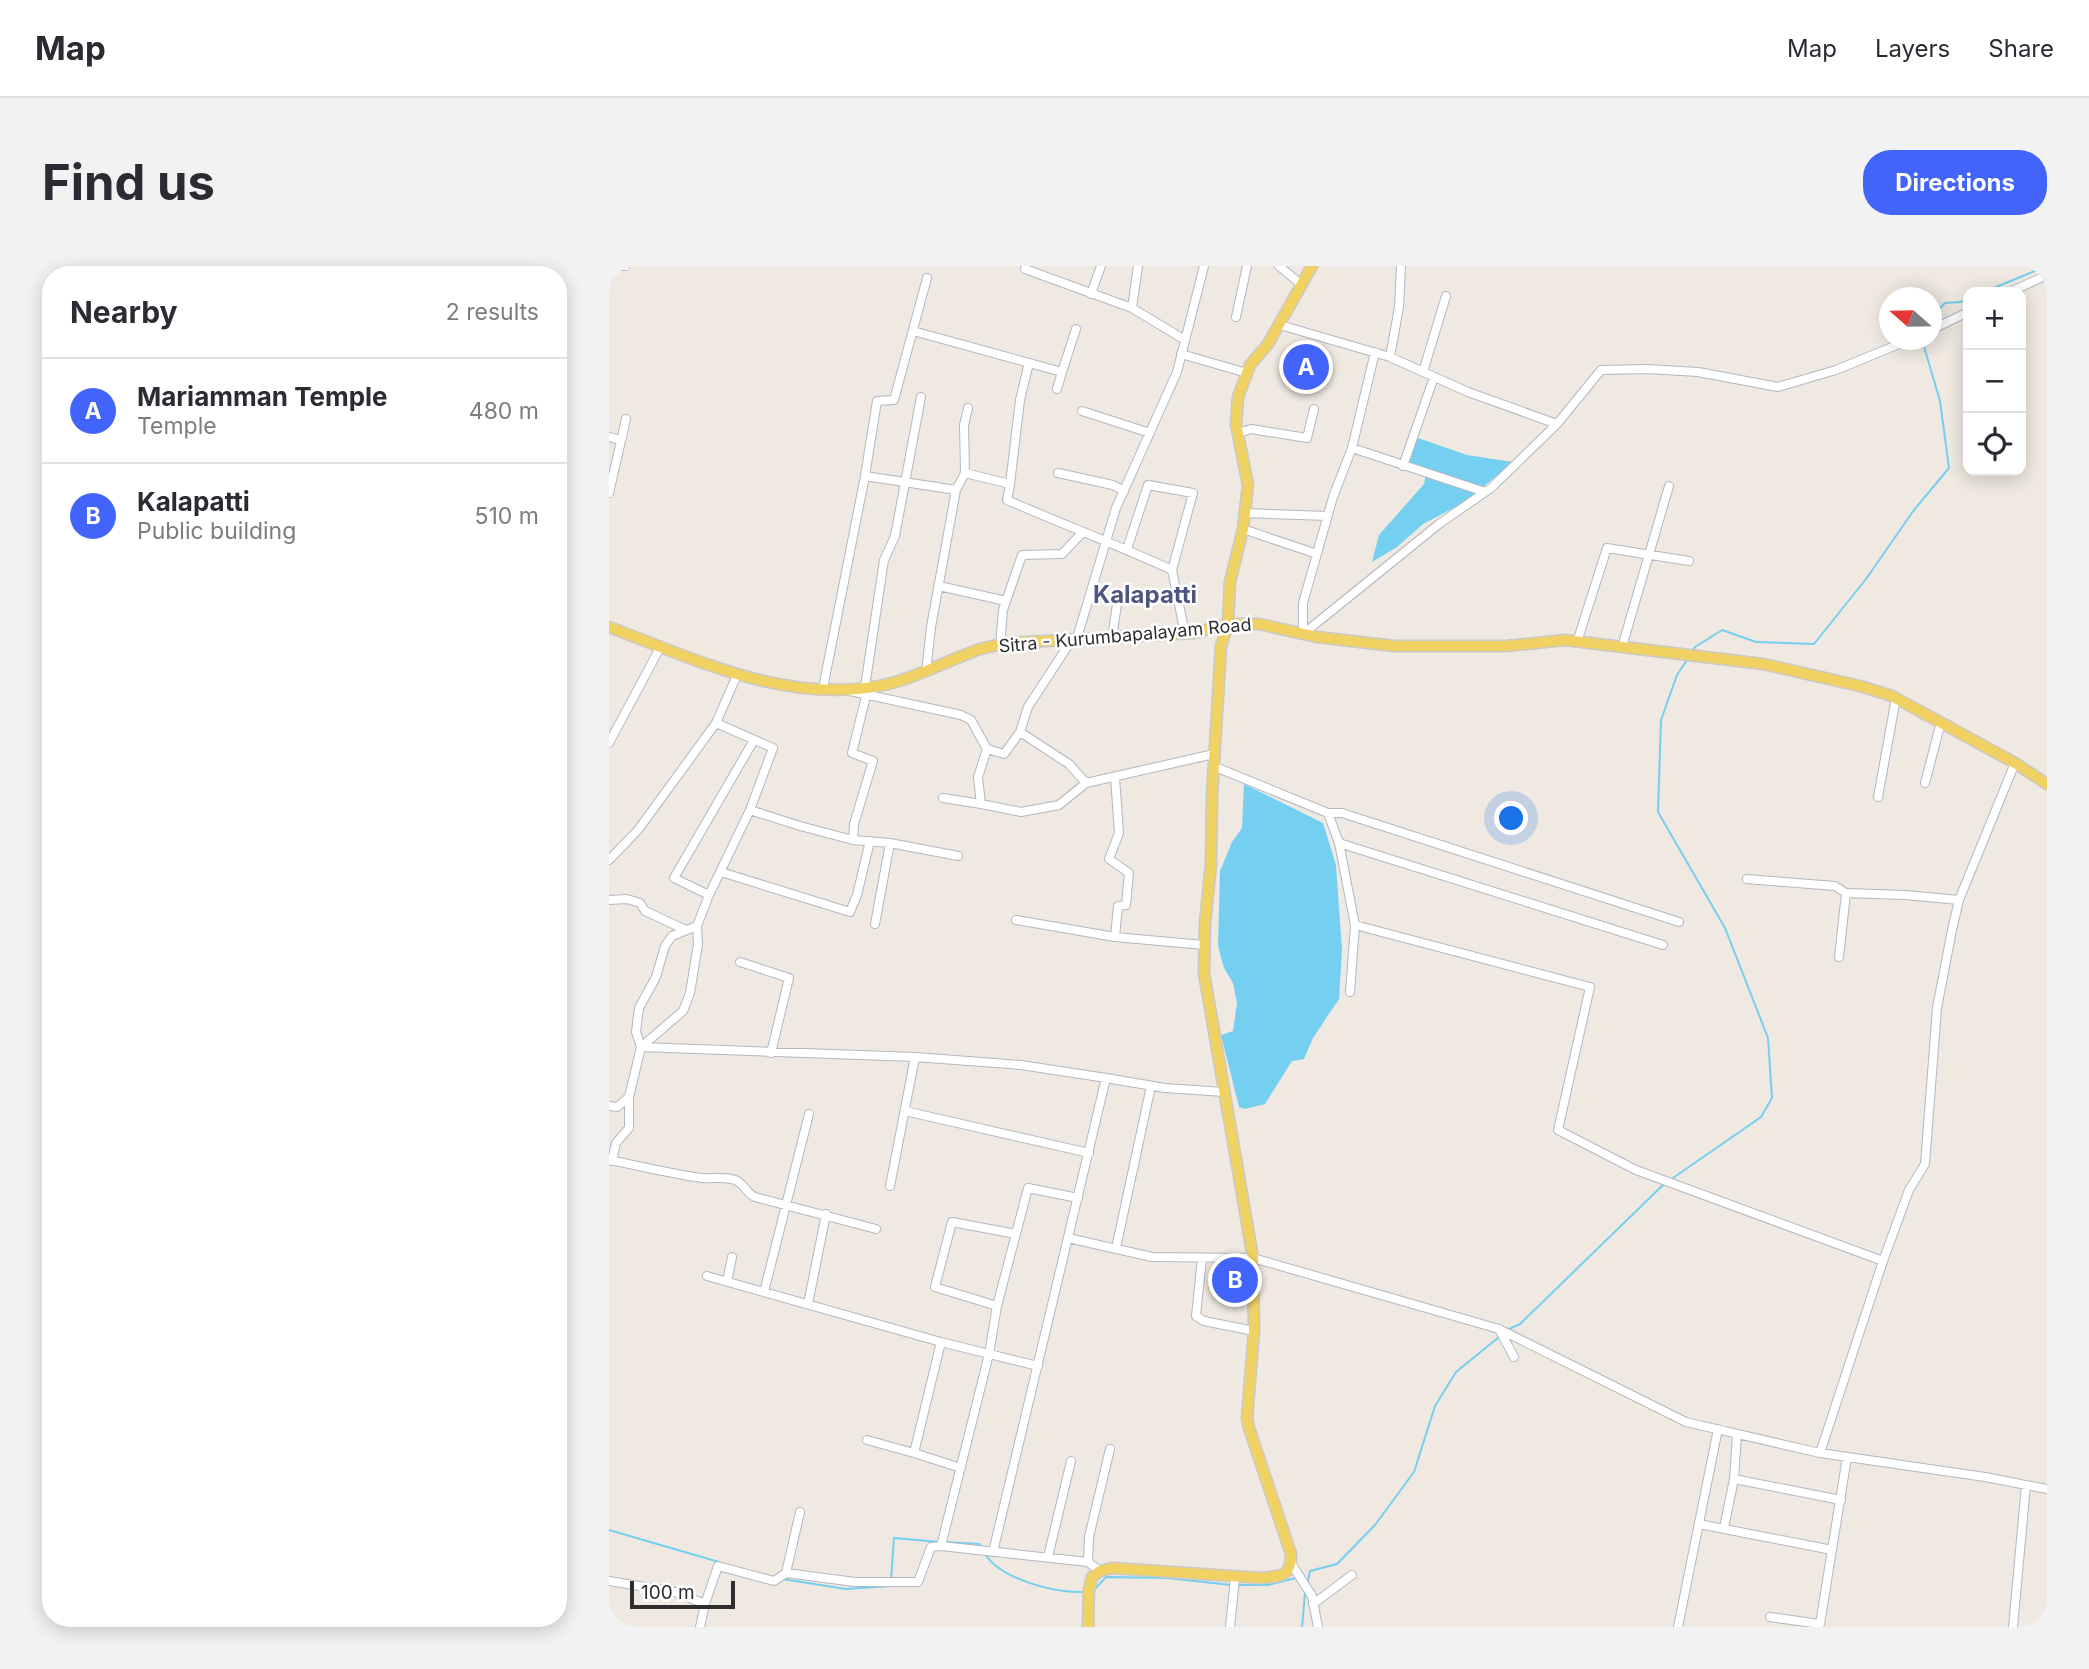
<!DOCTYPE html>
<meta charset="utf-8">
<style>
:root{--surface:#fff;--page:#f2f2f3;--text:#2b2b33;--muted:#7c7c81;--line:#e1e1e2;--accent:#4264fb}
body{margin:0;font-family:Inter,sans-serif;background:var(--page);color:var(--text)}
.controls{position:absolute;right:21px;top:21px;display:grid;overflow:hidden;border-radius:14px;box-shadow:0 4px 18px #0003}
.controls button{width:63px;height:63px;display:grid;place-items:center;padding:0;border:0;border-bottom:2px solid var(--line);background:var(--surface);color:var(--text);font:35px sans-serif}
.compass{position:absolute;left:1270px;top:21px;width:63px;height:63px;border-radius:50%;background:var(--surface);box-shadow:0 4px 18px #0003;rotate:290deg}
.scale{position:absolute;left:21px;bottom:18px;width:105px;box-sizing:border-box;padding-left:7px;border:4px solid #2e2e2e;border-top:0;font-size:19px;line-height:24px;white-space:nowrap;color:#2e2e2e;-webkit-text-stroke:5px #fff;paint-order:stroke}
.you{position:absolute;left:903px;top:553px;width:24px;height:24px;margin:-18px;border:5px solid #fff;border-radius:50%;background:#1a73e8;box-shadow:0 0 0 10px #1a73e833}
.badge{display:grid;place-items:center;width:46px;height:46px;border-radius:50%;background:var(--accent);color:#fff;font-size:23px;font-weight:700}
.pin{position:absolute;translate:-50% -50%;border:4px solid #fff;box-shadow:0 2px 7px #0006}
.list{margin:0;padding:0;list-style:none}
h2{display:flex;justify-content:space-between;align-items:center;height:91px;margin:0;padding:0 28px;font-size:30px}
h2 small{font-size:23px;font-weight:400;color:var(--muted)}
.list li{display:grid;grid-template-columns:46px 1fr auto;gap:21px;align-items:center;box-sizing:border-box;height:105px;padding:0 28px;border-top:2px solid var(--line)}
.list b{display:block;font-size:26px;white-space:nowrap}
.list p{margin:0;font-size:23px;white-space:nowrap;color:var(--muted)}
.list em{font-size:23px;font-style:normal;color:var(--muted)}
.icon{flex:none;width:38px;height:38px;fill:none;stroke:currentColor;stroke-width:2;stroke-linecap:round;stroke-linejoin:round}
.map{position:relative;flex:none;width:1438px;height:1361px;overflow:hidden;border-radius:28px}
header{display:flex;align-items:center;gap:42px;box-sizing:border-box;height:98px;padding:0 35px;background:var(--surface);border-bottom:2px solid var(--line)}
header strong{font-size:33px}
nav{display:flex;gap:38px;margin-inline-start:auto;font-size:24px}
.intro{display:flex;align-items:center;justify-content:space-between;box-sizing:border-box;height:168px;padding:0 42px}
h1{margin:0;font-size:49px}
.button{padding:18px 32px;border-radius:28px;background:var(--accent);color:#fff;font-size:24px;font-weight:700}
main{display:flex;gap:42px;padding:0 42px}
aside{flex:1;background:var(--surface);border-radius:28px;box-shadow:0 4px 18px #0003}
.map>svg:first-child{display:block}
.water{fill:#75cff0}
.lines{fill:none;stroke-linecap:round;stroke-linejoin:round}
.stream{stroke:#75cff0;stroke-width:2}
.minor-casing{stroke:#b4b7c1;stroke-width:10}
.major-casing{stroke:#c9c9c9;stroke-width:13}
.minor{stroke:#fff;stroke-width:8}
.major{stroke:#f2d163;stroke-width:10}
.labels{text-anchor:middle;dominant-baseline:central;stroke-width:5;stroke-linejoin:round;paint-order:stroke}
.street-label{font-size:18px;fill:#2e2e2e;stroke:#fff}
.district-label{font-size:24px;font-weight:bold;fill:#4d5680;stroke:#fff}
</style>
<header>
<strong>Map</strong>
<nav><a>Map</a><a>Layers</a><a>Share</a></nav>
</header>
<div class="intro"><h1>Find us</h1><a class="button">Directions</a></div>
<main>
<aside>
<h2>Nearby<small>2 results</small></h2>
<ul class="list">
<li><span class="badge">A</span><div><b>Mariamman Temple</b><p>Temple</p></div><em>480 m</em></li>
<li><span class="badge">B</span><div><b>Kalapatti</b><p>Public building</p></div><em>510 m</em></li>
</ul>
</aside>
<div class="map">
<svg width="1438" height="1361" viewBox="0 0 1438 1361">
<rect width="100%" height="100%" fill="#efe9e1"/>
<path class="water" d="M809 172 858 189 904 196 856 236 814 258 788 281 763 296 770 269 815 218 818 203 800 196Z
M635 518 714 557 727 599 733 684 730 733 704 772 695 793 683 795 656 838 636 843 630 841 612 769 624 765 628 737 624 717 615 702 609 680 611 605 623 576 633 562Z"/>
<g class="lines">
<path class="stream" d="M1375 26 1438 0
M1322 51 1336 37 1351 36 1359 33
M1083 386 1086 381 1113 364 1147 376 1205 378 1257 313 1305 244 1340 202 1331 135 1313 74
M1061 914 1152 851 1163 832 1159 772 1116 662 1049 546 1052 454 1068 409 1078 394
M900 1063 911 1058 1056 917
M0 1264 110 1296
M336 1276 370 1278 372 1280
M376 1288C393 1314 446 1327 475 1326
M173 1313 237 1323 281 1320
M282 1314 285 1272 331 1276
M699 1315 701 1305 728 1298 766 1259 805 1206 826 1140 847 1106 890 1071
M627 1319H659L687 1312
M484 1325 497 1311 558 1312 622 1319
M693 1361 696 1327"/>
<g class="minor-casing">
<path id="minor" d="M12 0H17
M529 0 523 42 576 74
M670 0 693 19
M416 3 523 42
M1401 26 1438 9
M482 28 492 0
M627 51 638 0
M671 59 781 91 859 126 948 158
M1322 64 1359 46
M304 65 453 106 448 123
M572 88 638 107
M781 91 790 41 792 0
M453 106 467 63
M814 106 837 30
M473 145 541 167
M629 167 642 163 698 172 705 143
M0 171 12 174
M743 182 876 226
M794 200 825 111
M356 207 355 159 359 142
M449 207 504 219 515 225
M256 210 268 135 285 134 318 12
M401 218 411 134 420 97
M0 227 17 153
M636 247 718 250
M634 263 708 288
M518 283 539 219 584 227 563 304
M330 320 397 335
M694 368 830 258 882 222 948 158 992 104 1038 103 1089 106 1169 121 1227 104 1300 74
M694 368V337L724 231 743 182 766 86
M503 373 508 338
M467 375 507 242 568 106 595 0
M968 376 998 282 1080 295
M391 379 394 344 413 289 453 288 474 266
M1013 381 1060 220
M317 406 322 361 347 224
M256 421 275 294 286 270 312 131
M214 422 256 210 347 224 356 207 401 218 398 234C453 258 509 279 563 304L576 368
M241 425 352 449 362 454 378 483 369 511 372 538 412 546 450 539 477 517 605 488
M411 466 460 498 477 517
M0 477 52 380
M378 483 395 488 411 466 419 441 462 375
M604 500 719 547H733L1070 656
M506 511 510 567 500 593 520 607 517 639 509 640 506 671 595 679
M1316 517 1332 456
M1269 531 1287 432
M334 532 372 538
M141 544 191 560 244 574 281 577 349 590
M719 547 730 577 746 659 741 726
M244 574 245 558 264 495 243 487 257 430
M730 577 1054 679
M0 594 29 564 107 457
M112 606 241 646 248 629 261 575
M1138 613 1226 620 1237 627 1296 629 1350 634
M100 629 65 612 145 474
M0 634 18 633 31 637 36 645 77 664
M407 654 506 671
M266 658 281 577
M746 659 981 721 949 864 1027 904 1274 995
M88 660 63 670 56 680 47 711 30 742 27 766 32 781 306 791
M1230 691 1237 627
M131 696 180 712 162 787
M0 840 8 841 20 831
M296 845 480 887
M0 894C31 900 62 908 93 912 104 913 115 910 126 914 136 918 137 927 146 931L267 963
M3 895 7 877 20 862V831L32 781 74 745 81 727 89 678 88 660 100 629 141 544 164 482 107 457 128 409
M281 920 306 791 412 799 497 812
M459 972 543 991 644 992 890 1063 1077 1156 1211 1187 1376 1211 1438 1223
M507 982 542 820
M593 992 587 1050 595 1055 645 1065
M98 1010 332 1076 429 1100
M118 1016 123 991
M155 1026 200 848
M199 1038 217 948
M388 1040 326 1021 343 956 407 968
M890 1063 905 1091
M332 1076 305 1187 352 1202
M258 1174 305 1187
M1211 1187 1274 995 1300 924 1316 898 1328 742 1343 664 1350 634 1406 497
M1125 1213 1232 1234
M1090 1258 1223 1284
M1115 1262 1125 1213 1128 1168
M332 1280 380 1088 388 1040 419 922 469 932
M384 1286 497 812 556 822 615 826
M439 1291 462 1195
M479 1296 480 1271 501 1183
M682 1297 703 1330 709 1361
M177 1307 191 1246
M0 1315 66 1326 96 1338
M704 1338 743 1309
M1161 1351 1211 1358 1238 1191
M91 1361 96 1338 109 1300 165 1315 177 1307 246 1316H309L322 1281 332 1280 479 1296 491 1305
M621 1361 626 1312
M1069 1361 1109 1163
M1404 1361 1417 1219"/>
</g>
<g class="major-casing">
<path id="major" d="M0 361C88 394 179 439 275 419 307 412 335 396 366 385 375 381 387 380 397 377L585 367 619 358H650L708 371 785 380H897L956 374 1154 398 1251 420 1283 430 1406 497 1438 518
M479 1361 480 1323 483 1311 491 1305 504 1302 651 1312C671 1310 682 1312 682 1288L640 1162 638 1152 645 1065 644 992 595 707 596 657 602 598 603 530 612 380 619 358 621 316 634 263 639 219 627 158 629 131 641 99 659 78 703 0"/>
</g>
<use href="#minor" class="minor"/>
<use href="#major" class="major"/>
</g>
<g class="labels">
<g class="street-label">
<text transform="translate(516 369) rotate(-5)">Sitra - Kurumbapalayam Road</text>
</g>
<g class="district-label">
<text x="536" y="328">Kalapatti</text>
</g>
</g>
</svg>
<div class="controls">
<button>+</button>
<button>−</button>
<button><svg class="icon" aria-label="locate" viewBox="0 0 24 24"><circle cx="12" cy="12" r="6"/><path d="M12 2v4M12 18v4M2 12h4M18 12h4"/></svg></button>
</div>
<svg class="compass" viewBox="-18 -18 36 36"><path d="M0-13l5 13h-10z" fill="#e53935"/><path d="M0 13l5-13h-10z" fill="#7c7c81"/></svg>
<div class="scale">100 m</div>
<div class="you"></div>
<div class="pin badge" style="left:697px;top:101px">A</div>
<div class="pin badge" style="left:626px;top:1014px">B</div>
</div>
</main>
